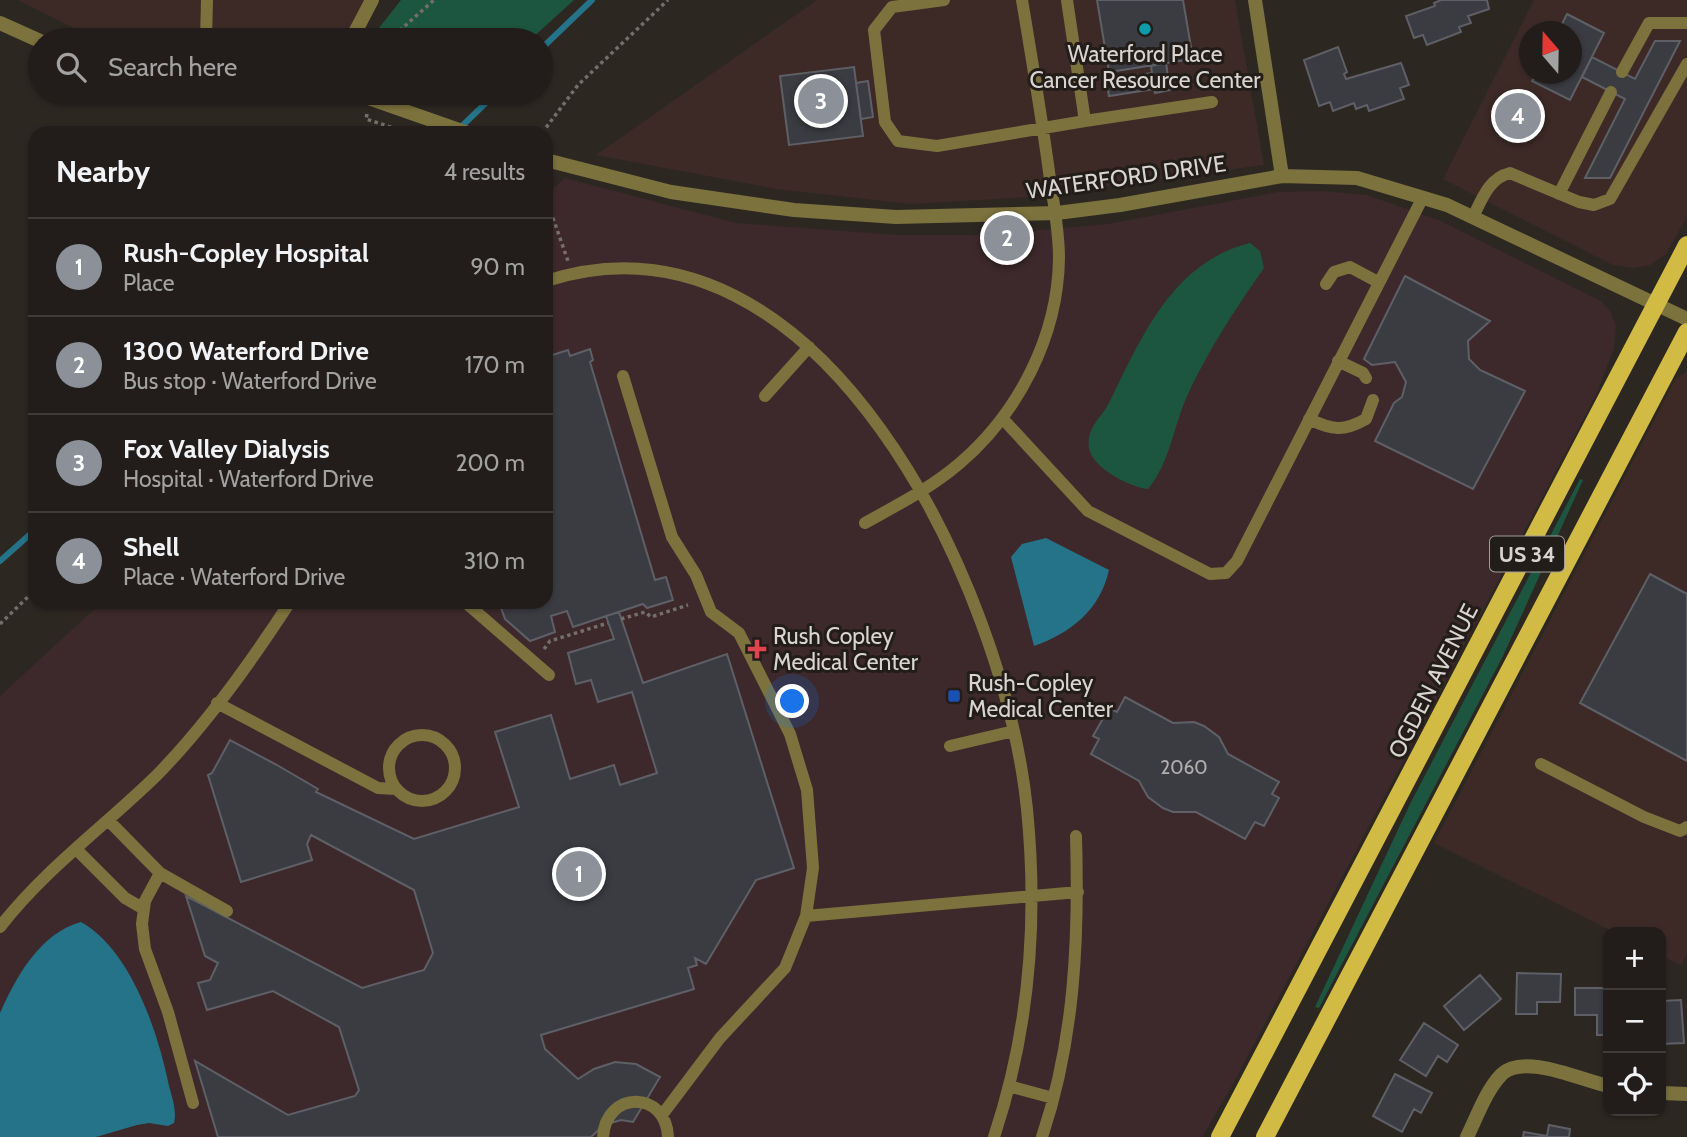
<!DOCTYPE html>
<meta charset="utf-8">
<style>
:root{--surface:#221d1a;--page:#2e2a27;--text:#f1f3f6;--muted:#a2a2a2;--line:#3f3b39;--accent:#8c9099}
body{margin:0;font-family:Cabin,sans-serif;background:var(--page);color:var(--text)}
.controls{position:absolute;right:21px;bottom:21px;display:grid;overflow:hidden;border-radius:14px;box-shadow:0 2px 5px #0004}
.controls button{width:63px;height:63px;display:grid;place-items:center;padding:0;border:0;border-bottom:2px solid var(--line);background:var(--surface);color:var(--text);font:35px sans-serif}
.compass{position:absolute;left:1519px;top:21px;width:63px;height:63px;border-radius:50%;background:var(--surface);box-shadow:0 2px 5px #0004;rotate:340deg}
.you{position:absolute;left:793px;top:702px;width:24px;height:24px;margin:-18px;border:5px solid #fff;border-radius:50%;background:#1a73e8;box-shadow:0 0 0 10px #1a73e833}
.badge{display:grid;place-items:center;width:46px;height:46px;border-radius:50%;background:var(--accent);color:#fff;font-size:23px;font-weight:700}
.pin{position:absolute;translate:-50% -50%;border:4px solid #fff;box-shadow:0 2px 7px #0006}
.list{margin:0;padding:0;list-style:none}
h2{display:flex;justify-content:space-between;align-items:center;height:91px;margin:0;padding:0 28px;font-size:30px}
h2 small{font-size:23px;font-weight:400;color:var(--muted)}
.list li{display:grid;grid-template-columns:46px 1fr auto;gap:21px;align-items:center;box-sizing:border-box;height:98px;padding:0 28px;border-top:2px solid var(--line)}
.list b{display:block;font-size:26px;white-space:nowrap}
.list p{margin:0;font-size:23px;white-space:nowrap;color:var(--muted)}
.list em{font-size:23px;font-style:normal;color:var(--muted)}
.icon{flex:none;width:38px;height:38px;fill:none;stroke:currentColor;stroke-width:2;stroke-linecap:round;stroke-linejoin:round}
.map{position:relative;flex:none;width:1687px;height:1137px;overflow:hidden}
.search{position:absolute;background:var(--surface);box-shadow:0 2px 5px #0004;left:28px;top:28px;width:525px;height:77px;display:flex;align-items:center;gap:18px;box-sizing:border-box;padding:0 24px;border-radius:38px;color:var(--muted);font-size:26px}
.panel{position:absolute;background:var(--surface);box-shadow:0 2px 5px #0004;left:28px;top:126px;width:525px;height:483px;border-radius:21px}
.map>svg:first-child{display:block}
.commercial{fill:#3d2a27;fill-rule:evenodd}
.medical{fill:#3d292b}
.green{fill:#1d5640}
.water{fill:#247388}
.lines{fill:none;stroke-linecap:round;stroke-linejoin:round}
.stream{stroke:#247388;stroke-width:6}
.building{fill:#3b3c42;stroke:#5f5f67;stroke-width:2}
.path{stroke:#746f6b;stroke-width:3.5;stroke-dasharray:3.5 3.5;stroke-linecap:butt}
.service{stroke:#7c723e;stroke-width:12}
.minor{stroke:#7c723e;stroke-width:14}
.primary{stroke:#d2bb45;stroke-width:18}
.culture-dot{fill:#0f9aa8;stroke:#231d19;stroke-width:2.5}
.health-dot{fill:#e0444e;stroke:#231d19;stroke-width:2.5}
.transit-dot{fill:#1a4fb4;stroke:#231d19;stroke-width:2.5}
.labels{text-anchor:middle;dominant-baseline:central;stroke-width:6;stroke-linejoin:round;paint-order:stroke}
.number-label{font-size:19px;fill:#b1aead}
.shield{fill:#231d19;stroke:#a29d9a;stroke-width:2}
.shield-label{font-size:21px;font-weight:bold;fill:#d8d4d1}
.poi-label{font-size:23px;fill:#d8d4d1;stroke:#231d19;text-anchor:start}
.street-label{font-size:23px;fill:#d8d4d1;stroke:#231d19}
</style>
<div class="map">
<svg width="1687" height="1137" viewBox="0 0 1687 1137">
<rect width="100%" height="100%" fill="#2d2722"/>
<path class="commercial" d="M18 0H373L349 40H119L80 31Z
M817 0H1235L1264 165 1029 197 910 204 777 189 596 155Z
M1534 0H1687V217L1666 254 1650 265 1634 268 1613 265 1443 179ZM1530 32H1572V74H1530Z
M1687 371V954L1681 965 1661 956V932H1614L1434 843 1676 378Z"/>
<path class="medical" d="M565 178 736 223 897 235H984L1108 224 1278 192 1322 191 1367 195 1441 221 1601 301 1610 311 1616 325 1614 349 1595 397 1233 1084 1202 1137H0V696L102 602H546V195Z"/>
<path class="green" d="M401 0H574L530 40H377L379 28Z
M1250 243 1260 251 1264 268C1236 308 1208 350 1188 394 1173 426 1171 461 1148 489 1130 487 1092 468 1089 448 1086 427 1102 418 1110 401 1142 336 1173 262 1250 243Z
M1580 479 1583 480 1503 656 1319 1008 1315 1007 1410 804Z"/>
<path class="water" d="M1046 538 1109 570C1100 610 1071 633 1034 646L1011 557 1022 544Z
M81 922C131 950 158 1032 169 1086 172 1097 177 1111 174 1123L168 1126 149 1123 137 1125 96 1137H0V1013C16 977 40 933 81 922Z"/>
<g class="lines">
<path class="stream" d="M541 49 592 0
M460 128 496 93
M0 561 35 530"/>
</g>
<path class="building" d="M1097 0H1183L1193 59 1109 72Z
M1441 0H1487L1489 9 1468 16 1471 23 1459 27 1461 32 1427 45 1423 35 1414 38 1406 16 1435 6 1434 3Z
M1567 14 1604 33 1570 100 1532 81 1536 74H1572V32H1558Z
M1655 41H1680L1610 178H1585L1625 99 1582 77 1592 57 1635 79Z
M1338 47 1347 72 1344 74 1346 79 1401 63 1409 85 1400 88 1404 99 1369 111 1367 105 1356 109 1354 103 1333 111 1330 102 1319 106 1304 60Z
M1166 63 1170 90 1155 93 1154 89 1109 96 1106 80 1152 73 1151 66Z
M854 67 863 136 789 145 780 76Z
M868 81 873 117 861 119 856 83Z
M1511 91 1535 96 1525 142 1500 136Z
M1405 276 1490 321 1468 341 1469 359 1480 370 1525 391 1473 489 1375 441 1394 403 1402 397 1406 382 1395 362 1372 365 1364 359Z
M590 349 593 360 590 362 655 580 666 577 673 600 647 608 643 604 573 627 567 611 551 616 555 632 530 641 505 619 499 602H546V357L568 350 570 356Z
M1650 574 1687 594V761L1580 703Z
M619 612 643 683 727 654 794 868 756 880 706 964 695 958 697 965 688 968 694 989 541 1035 545 1049 578 1079 594 1069 615 1062 636 1064 660 1077 633 1122 621 1120 604 1125 591 1137H218L195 1061 288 1115 355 1096 359 1090 339 1027 273 991 207 1010 198 983 210 980 218 963 205 956 186 896 362 988 424 970 433 953 414 890 311 835 307 844 312 860 241 882 208 775 212 773 230 740 277 765 318 789 316 792 414 839 519 807 495 732 551 715 570 779 614 765 620 785 657 773 632 692 598 702 591 680 576 684 568 653 614 639 606 616Z
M1125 697 1173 723 1194 722 1204 726 1219 737 1228 754 1279 782 1272 794 1279 798 1264 826 1255 822 1245 839 1196 812H1173L1163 808 1148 797 1139 781 1091 754 1099 739 1093 736 1109 708 1117 712Z
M1517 973 1561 974 1560 1002H1537V1014H1516Z
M1480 975 1501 999 1464 1030 1444 1006Z
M1575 988H1608V1035H1597V1015H1575Z
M1681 1000 1684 1043 1661 1044V1001Z
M1424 1023 1458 1045 1447 1062 1438 1056 1426 1076 1400 1060Z
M1395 1074 1432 1093 1421 1113 1414 1109 1402 1132 1373 1116Z
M1549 1125 1570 1129 1569 1137H1523L1524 1132 1547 1136Z"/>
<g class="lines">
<path class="path" d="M389 40 434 0
M367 114 366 119 409 133
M542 133 578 85 668 0
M546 198 568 261
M621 619 645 612 651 617 688 605
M0 624 35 590
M544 649 550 641 608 623"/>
<path class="service" d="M944 0 892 7 874 30 885 122 898 141 937 146 1085 121
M1067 0 1085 121 1212 102
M206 40 207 0
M1622 72 1649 23H1687
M1559 194 1611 92
M1473 217C1482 199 1489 178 1510 173L1579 202 1594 205 1610 199 1687 64
M546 281C822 192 1005 593 1027 809 1038 919 1029 1032 994 1137
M1326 284 1334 272 1350 267 1378 282
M1338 361 1363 373 1366 378
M623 376 672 537 696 575 711 612 739 633 790 734 807 790 813 868 806 916 785 968 720 1038 662 1115
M765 396 809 347
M1003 419 1088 511 1210 574 1226 573 1237 561 1423 197
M1309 419C1332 430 1343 432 1366 419L1373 400
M865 523C897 505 931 488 960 463 1018 413 1058 337 1059 258 1059 231 1054 206 1050 179 1042 119 1032 60 1022 0
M465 602 549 675
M217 703 378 788 396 789
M389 768a33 33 0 1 1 66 0a33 33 0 1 1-66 0Z
M950 746 1014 731
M1541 764 1644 817 1680 831 1687 827
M108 820 160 873 145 901 142 924 145 949 168 1012 193 1103
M76 849 125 898 144 909
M160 873 227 911
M806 916 1078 892
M0 927C45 869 105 826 157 775 207 724 251 662 290 602
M1009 1086 1053 1098
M603 1137C606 1090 666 1090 668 1137
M1042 1137C1075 1039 1079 937 1076 836"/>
<path class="minor" d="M1255 0 1282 176
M0 23 40 41
M351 40 372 0
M343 93 368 98 468 133
M546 160 671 192 794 210 896 217 1057 213 1120 205 1282 176 1357 178 1447 205 1687 319
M1661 1093 1687 1094
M1467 1137C1477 1117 1486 1090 1502 1074 1524 1053 1581 1080 1608 1086"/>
<path class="primary" d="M1220 1137 1687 245
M1265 1137 1687 332"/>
</g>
<circle class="culture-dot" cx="1145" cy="29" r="7"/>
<path class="health-dot" d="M753.5 638.5h7v7h7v7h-7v7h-7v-7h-7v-7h7z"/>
<rect class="transit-dot" x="947" y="689" width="14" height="14" rx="3.5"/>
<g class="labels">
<g class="number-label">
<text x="1184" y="767">2060</text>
</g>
<rect class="shield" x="1490" y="536.5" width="74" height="35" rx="5"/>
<g class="shield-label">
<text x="1527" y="554">US 34</text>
</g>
<g class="poi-label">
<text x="1145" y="54" text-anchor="middle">Waterford Place<tspan x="1145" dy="26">Cancer Resource Center</tspan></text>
<text x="773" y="636">Rush Copley<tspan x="773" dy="26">Medical Center</tspan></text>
<text x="968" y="683">Rush-Copley<tspan x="968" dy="26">Medical Center</tspan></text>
</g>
<g class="street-label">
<text transform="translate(1126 177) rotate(-8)">WATERFORD DRIVE</text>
<text transform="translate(1433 681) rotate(-63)">OGDEN AVENUE</text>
</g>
</g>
</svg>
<div class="controls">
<button>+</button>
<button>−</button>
<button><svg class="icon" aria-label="locate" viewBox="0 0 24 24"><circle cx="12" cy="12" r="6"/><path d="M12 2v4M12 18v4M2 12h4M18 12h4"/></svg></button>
</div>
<svg class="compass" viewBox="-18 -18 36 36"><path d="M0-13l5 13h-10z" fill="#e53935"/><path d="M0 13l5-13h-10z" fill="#a2a2a2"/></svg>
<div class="you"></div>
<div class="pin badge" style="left:579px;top:874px">1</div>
<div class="pin badge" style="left:1007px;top:238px">2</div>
<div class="pin badge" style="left:821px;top:101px">3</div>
<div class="pin badge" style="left:1518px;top:116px">4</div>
<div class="search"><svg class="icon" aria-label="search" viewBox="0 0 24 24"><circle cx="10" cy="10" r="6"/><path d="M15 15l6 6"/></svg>Search here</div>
<section class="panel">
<h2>Nearby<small>4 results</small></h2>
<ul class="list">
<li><span class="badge">1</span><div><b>Rush-Copley Hospital</b><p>Place</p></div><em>90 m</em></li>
<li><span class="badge">2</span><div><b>1300 Waterford Drive</b><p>Bus stop · Waterford Drive</p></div><em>170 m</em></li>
<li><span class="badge">3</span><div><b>Fox Valley Dialysis</b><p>Hospital · Waterford Drive</p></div><em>200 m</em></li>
<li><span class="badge">4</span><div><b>Shell</b><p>Place · Waterford Drive</p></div><em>310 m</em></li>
</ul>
</section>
</div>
